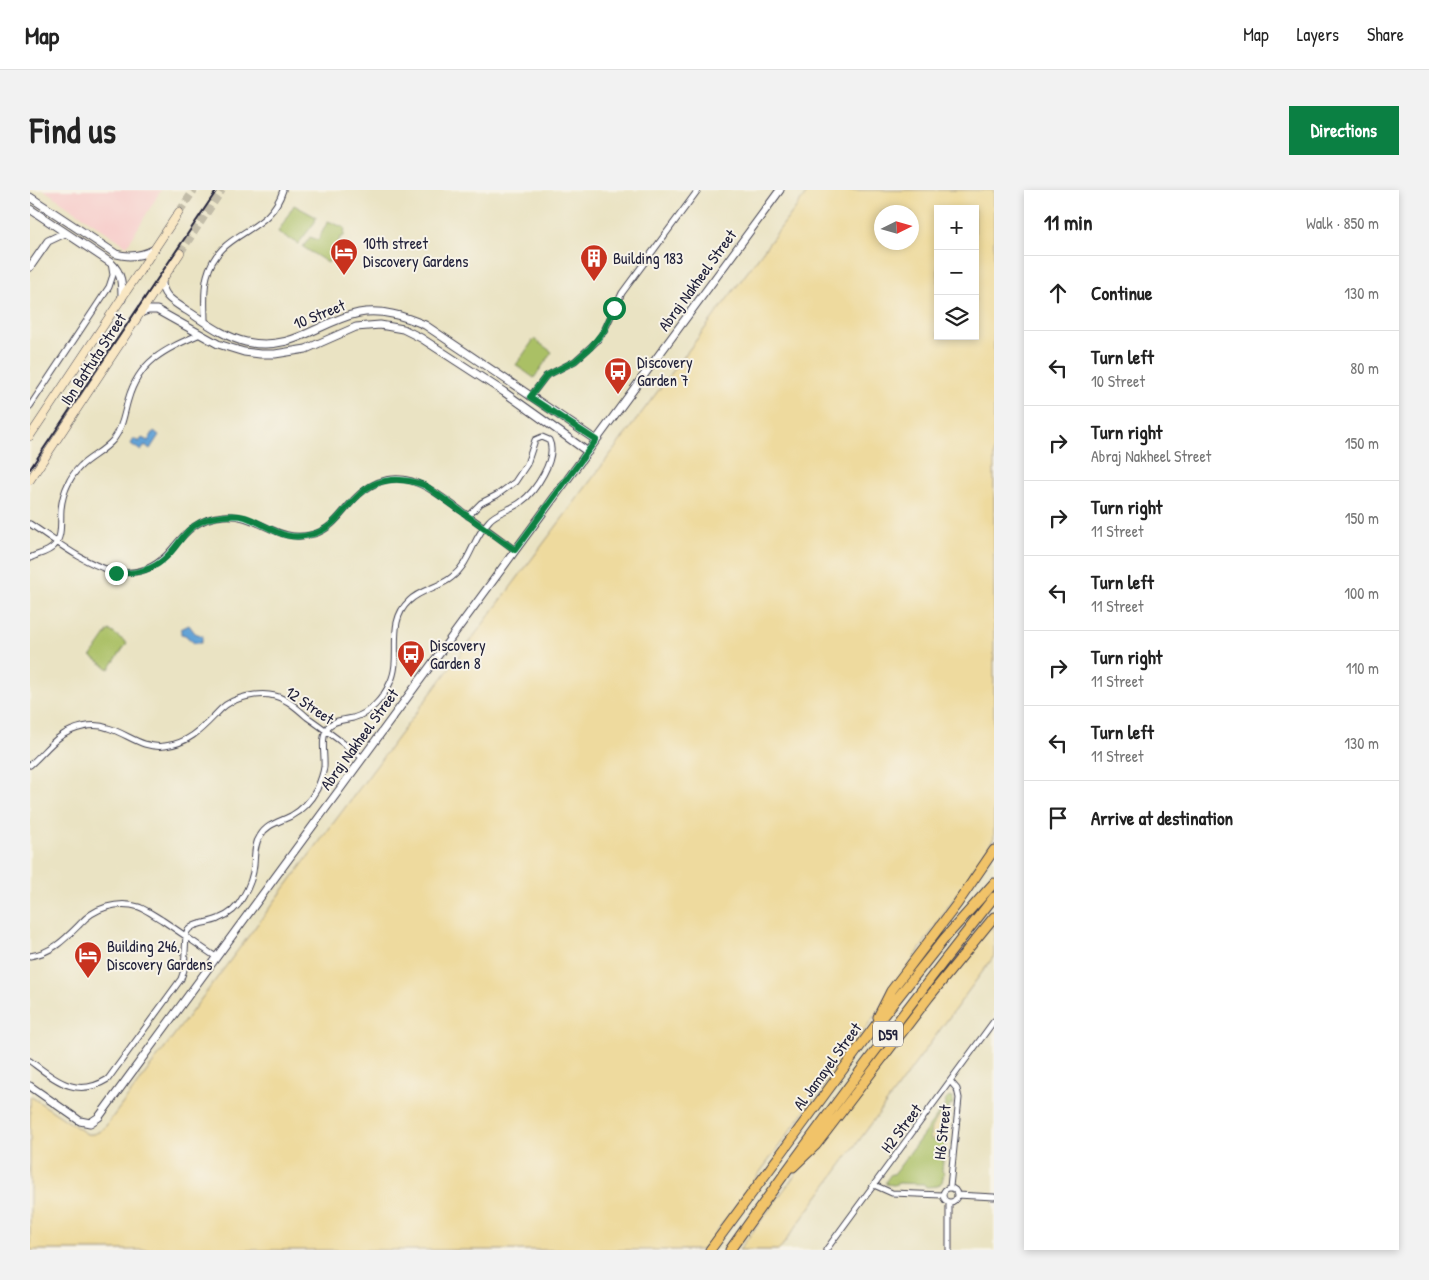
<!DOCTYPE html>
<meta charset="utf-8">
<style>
:root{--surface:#fff;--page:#f2f2f2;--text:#222;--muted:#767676;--line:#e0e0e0;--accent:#0b8043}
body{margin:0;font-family:"Patrick Hand",sans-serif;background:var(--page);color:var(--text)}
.controls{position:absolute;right:15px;top:15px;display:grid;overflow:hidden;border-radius:0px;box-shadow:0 2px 8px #0003}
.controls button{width:45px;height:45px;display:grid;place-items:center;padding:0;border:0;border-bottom:1px solid var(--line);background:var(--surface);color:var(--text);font:25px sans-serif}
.compass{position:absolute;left:844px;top:15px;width:45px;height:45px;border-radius:50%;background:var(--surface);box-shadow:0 2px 8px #0003;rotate:85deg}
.stop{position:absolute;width:15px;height:15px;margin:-11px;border:4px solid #0b8043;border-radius:50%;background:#fff}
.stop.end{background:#0b8043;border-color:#fff;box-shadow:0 1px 5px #0008}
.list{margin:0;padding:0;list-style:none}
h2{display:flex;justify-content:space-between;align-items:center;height:65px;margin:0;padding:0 20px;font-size:21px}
h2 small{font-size:16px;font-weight:400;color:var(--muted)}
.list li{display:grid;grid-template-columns:32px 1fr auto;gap:15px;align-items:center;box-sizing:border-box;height:75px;padding:0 20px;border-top:1px solid var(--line)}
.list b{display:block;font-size:19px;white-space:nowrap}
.list p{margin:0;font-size:16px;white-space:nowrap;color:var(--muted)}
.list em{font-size:16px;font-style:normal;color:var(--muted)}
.icon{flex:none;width:28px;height:28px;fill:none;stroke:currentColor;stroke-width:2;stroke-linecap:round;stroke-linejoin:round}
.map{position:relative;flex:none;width:964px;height:1060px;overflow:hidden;border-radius:0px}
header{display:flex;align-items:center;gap:30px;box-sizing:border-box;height:70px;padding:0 25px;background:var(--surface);border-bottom:1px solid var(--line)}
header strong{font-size:24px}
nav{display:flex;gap:28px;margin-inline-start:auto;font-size:18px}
.intro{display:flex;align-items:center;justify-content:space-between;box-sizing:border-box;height:120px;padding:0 30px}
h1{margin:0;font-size:35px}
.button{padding:12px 22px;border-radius:0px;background:var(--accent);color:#fff;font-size:18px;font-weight:700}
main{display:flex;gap:30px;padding:0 30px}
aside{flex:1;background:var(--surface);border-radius:0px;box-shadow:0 2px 8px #0003}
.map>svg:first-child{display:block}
.built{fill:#f7d0cd}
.green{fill:#aac065;stroke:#667150}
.sand{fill:#eeda9e;stroke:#887e6c;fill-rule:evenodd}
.water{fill:#64a3d6;stroke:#436288}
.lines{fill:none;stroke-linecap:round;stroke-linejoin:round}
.secondary-tunnel{stroke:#c2bca8;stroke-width:8;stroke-dasharray:8 4;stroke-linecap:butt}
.minor-casing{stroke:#403f4f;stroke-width:7}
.tertiary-casing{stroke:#403f4f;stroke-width:9}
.secondary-casing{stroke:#403f4f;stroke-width:9}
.primary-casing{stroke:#403f4f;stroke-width:11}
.minor{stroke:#fff;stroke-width:5}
.tertiary{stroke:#fff;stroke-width:7}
.secondary{stroke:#f9e7c3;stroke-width:8}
.primary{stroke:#f1c369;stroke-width:9}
.rail{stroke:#22223b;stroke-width:2}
.route{stroke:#0b8043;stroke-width:6}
.labels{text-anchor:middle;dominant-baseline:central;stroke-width:4;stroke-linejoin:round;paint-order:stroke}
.shield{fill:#f7f3e8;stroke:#62616f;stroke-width:1}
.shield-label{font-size:15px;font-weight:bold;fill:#22223b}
.poi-label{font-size:16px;fill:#22223b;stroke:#f7f3e8;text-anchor:start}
.street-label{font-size:16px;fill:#22223b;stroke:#f7f3e8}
</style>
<header>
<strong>Map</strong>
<nav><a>Map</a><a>Layers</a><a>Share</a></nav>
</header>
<div class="intro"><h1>Find us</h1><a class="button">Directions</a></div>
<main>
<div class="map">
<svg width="964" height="1060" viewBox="0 0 964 1060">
<rect width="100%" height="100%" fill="#f7f3e8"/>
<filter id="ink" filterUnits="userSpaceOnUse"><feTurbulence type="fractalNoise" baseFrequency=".02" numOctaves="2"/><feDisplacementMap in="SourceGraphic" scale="10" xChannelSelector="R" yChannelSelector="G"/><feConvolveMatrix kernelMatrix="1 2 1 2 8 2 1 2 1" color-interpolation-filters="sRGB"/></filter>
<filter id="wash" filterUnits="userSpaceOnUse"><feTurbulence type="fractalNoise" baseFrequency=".0096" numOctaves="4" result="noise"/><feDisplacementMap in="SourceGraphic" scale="20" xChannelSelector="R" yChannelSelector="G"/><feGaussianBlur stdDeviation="1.12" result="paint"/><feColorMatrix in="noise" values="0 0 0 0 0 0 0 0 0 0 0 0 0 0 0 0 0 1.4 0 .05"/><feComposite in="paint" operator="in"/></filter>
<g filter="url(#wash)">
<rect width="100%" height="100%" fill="#eae3c3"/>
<path class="built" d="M14 0H131L97 56Z"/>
<path class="green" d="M264 15 286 27 285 32 268 54 248 42Z
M298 31 315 38 314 46 310 48 298 73 273 57 280 47 288 50Z
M504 149 522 162 504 188 486 175Z
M79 440 97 453 79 479 61 466Z
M919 907 922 908 923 914 919 916 912 981 914 983 912 992 908 996 896 997 894 994 869 993 864 995 856 994V991L861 984H864L916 914 915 911Z"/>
<path class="sand" d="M779 0H964V648L856 810 673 1060H0V906L57 944C65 945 69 942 75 937ZM908 19H945V146H908ZM852 22H882V52H852Z
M964 727V766L749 1060H709L882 828Z
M909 926 912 928C916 938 911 944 903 950L900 948 901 938Z"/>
<path class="water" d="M124 241 129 245 120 259 115 255 111 261 101 254 104 249 109 252 112 248 118 251Z
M159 435 165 443 173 446 171 453H164L155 445 151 444V439Z"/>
</g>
<g filter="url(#ink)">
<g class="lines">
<path class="secondary-tunnel" d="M149 22 164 0
M150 63 192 0"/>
<g class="minor-casing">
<path id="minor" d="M175 132C175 117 173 101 177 86 189 39 239 46 253 0
M500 207 516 186 545 171 567 151 574 141 592 103 668 0
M0 216 79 97 83 85 81 73
M0 334C42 361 98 413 142 359 156 341 169 328 194 326 228 323 248 355 284 344 307 337 314 316 332 302 370 272 401 299 433 322 451 335 468 347 485 360
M0 368C7 364 18 363 24 356 33 347 30 331 31 319 32 310 34 302 38 294 49 269 69 267 84 249 93 237 94 223 98 210 109 171 134 160 168 145
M0 575C11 566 19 554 31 546 43 538 63 532 78 538 98 544 112 559 135 556 161 553 174 536 191 519 203 507 229 502 245 506 257 509 268 519 277 527 296 540 314 554 333 568
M0 766C22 763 35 749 50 734 64 718 88 710 109 717 117 720 125 726 132 730 150 742 168 755 186 767
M0 871C26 890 46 909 78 889L151 789 154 780 156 744C160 732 178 734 188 729 199 725 208 717 213 707 219 697 223 686 224 675 225 665 224 655 230 646 237 634 249 632 261 626 272 620 281 610 287 599 290 592 293 585 294 577 295 564 290 548 298 537 303 530 315 530 323 528 340 523 353 509 360 493 373 467 355 433 379 411 391 399 409 398 422 387 441 372 442 349 459 331 466 322 481 320 491 312 505 302 528 268 519 250L512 247 505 250 497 274 485 292 467 305 451 313 438 326
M844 995 862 1003 912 1005
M920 997 929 908 927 899 921 892
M913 1005a7 7 0 1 1 14 0a7 7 0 1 1-14 0Z
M927 1005 964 1007
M919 1012V1060
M796 1060 964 831"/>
</g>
<g class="tertiary-casing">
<path id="tertiary" d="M0 7 86 64C100 68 112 66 125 59
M0 19 81 73C92 83 92 94 92 109
M0 77 18 51 35 43
M132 90C131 106 144 112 156 120 175 132 194 147 216 152 264 162 287 132 329 123 352 119 374 126 395 135L566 250
M110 123 118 120H127L188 154 214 162 230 164H245L276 159 326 137 350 135 373 139 391 148 474 202 558 262
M0 896 50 931 60 933 69 927 750 0"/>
</g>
<g class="secondary-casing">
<path id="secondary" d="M0 246 149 22
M0 290 150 63"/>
</g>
<g class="primary-casing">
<path id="primary" d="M848 827 861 801 927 714 964 660
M763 977 786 955 899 807 964 727
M680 1060 845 836 914 749 964 693
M700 1060C785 940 873 822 964 707"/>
</g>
<use href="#minor" class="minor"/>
<use href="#tertiary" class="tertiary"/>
<use href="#secondary" class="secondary"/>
<use href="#primary" class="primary"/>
<path class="rail" d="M0 279 187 0"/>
</g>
</g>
<g class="lines" filter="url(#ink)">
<path class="route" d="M86 383C102 384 120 381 133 370 152 354 152 337 181 328 191 326 205 324 215 327 241 336 253 353 283 344 305 338 313 319 329 305 347 286 374 287 396 296L485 360 566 250 500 207 516 186 545 171 560 158 574 141 584 118"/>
</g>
<defs>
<g id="hotel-pin" transform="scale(1.4375)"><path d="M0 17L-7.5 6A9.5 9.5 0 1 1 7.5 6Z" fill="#c8321e" stroke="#f7f3e8"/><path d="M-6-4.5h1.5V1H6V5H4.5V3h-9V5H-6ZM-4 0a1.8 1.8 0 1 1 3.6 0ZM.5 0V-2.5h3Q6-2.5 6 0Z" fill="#fff"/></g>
<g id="building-pin" transform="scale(1.4375)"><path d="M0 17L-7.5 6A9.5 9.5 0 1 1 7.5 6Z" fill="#c8321e" stroke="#f7f3e8"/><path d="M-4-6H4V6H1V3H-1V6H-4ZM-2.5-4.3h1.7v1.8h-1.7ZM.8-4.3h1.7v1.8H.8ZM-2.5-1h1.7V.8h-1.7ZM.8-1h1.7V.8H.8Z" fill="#fff"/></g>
<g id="bus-pin" transform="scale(1.4375)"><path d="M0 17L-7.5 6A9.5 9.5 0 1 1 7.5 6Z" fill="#c8321e" stroke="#f7f3e8"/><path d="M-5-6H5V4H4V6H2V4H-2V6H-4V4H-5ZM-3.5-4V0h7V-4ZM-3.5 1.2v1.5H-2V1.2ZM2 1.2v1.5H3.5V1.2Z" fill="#fff"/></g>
</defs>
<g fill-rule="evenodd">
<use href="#hotel-pin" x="314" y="62"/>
<use href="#building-pin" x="564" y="68"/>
<use href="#bus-pin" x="588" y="181"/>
<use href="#bus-pin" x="381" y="464"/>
<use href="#hotel-pin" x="58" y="765"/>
</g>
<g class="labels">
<rect class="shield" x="843" y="831.5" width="30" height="25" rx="4"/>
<g class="shield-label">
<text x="858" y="844">D59</text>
</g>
<g class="poi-label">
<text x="333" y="53">10th street<tspan x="333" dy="18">Discovery Gardens</tspan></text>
<text x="583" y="68">Building 183</text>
<text x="607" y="172">Discovery<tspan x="607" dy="18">Garden 7</tspan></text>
<text x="400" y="455">Discovery<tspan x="400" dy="18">Garden 8</tspan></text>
<text x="77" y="756">Building 246,<tspan x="77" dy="18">Discovery Gardens</tspan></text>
</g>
<g class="street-label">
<text transform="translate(667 90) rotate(-54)">Abraj Nakheel Street</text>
<text transform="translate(289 124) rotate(-22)">10 Street</text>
<text transform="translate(63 169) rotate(-57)">Ibn Battuta Street</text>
<text transform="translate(280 515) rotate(34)">12 Street</text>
<text transform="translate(329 549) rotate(-54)">Abraj Nakheel Street</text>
<text transform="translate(797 876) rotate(-54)">Al Jamayel Street</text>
<text transform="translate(871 938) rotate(-53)">H2 Street</text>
<text transform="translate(912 942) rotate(-84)">H6 Street</text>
</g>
</g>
</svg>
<div class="controls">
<button>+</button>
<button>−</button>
<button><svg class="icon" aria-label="layers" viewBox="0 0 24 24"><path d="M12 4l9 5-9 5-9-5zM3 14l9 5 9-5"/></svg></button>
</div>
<svg class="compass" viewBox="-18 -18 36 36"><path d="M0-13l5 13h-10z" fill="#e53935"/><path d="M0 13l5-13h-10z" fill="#767676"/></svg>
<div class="stop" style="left:584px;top:118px"></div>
<div class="stop end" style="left:86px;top:383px"></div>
</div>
<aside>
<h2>11 min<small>Walk · 850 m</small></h2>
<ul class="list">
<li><svg class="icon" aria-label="ahead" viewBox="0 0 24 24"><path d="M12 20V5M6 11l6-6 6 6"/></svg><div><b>Continue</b></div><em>130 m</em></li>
<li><svg class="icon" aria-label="left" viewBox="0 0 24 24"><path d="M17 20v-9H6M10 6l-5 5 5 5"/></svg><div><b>Turn left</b><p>10 Street</p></div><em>80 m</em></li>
<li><svg class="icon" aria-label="right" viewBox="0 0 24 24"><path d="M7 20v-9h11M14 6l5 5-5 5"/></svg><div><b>Turn right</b><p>Abraj Nakheel Street</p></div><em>150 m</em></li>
<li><svg class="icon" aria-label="right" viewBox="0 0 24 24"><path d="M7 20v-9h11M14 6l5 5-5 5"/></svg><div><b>Turn right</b><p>11 Street</p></div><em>150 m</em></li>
<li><svg class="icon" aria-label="left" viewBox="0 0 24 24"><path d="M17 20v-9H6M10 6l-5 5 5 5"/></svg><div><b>Turn left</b><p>11 Street</p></div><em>100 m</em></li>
<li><svg class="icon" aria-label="right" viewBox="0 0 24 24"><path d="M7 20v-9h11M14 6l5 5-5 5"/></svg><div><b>Turn right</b><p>11 Street</p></div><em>110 m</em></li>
<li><svg class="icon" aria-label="left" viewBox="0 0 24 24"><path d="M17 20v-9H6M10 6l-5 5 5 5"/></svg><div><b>Turn left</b><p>11 Street</p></div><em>130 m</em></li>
<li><svg class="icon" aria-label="arrive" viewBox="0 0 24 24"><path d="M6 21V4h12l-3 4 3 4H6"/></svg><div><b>Arrive at destination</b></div></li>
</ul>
</aside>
</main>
